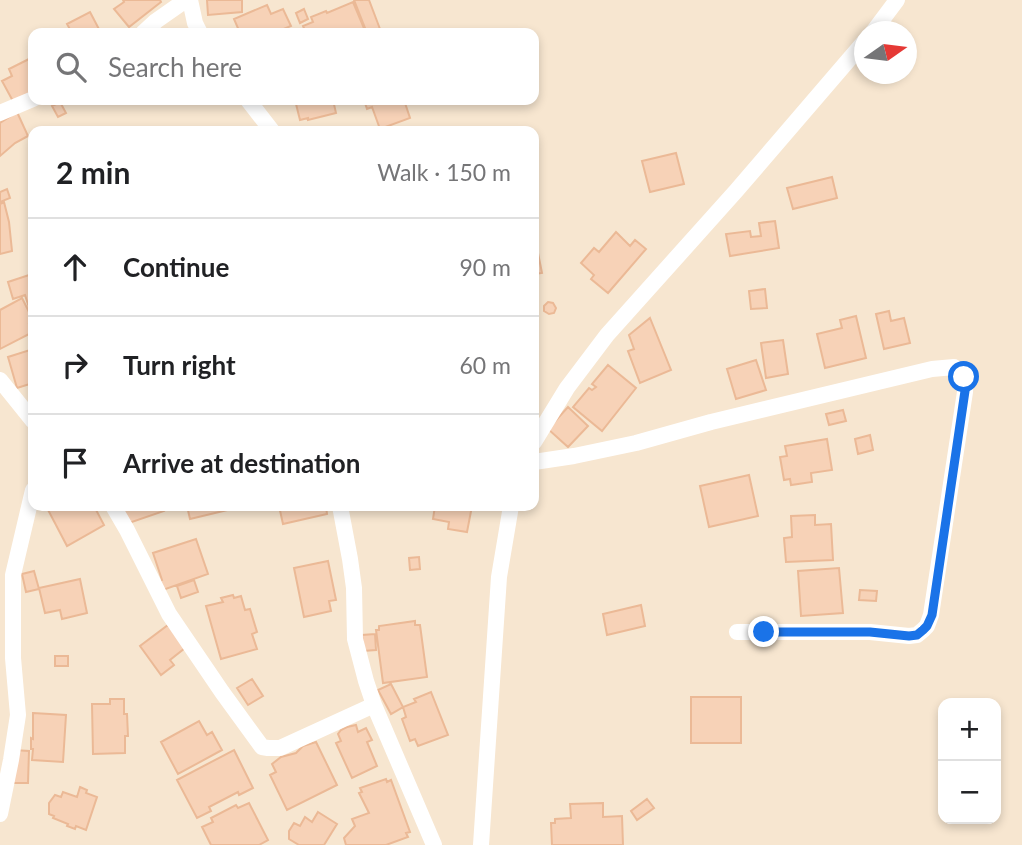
<!DOCTYPE html>
<meta charset="utf-8">
<style>
:root{--surface:#fff;--page:#f6f6f6;--text:#202124;--muted:#757577;--line:#e0e0e0}
body{margin:0;font-family:Lato,sans-serif;background:var(--page);color:var(--text)}
.controls{position:absolute;right:21px;bottom:21px;display:grid;overflow:hidden;border-radius:14px;box-shadow:0 4px 10px #0003}
.controls button{width:63px;height:63px;display:grid;place-items:center;padding:0;border:0;border-bottom:2px solid var(--line);background:var(--surface);color:var(--text);font:35px sans-serif}
.compass{position:absolute;left:854px;top:21px;width:63px;height:63px;border-radius:50%;background:var(--surface);box-shadow:0 4px 10px #0003;rotate:76deg}
.stop{position:absolute;width:21px;height:21px;margin:-16px;border:5px solid #1a73e8;border-radius:50%;background:#fff}
.stop.end{background:#1a73e8;border-color:#fff;box-shadow:0 2px 7px #0008}
.list{margin:0;padding:0;list-style:none}
h2{display:flex;justify-content:space-between;align-items:center;height:91px;margin:0;padding:0 28px;font-size:30px}
h2 small{font-size:23px;font-weight:400;color:var(--muted)}
.list li{display:grid;grid-template-columns:46px 1fr auto;gap:21px;align-items:center;box-sizing:border-box;height:98px;padding:0 28px;border-top:2px solid var(--line)}
.list b{display:block;font-size:26px;white-space:nowrap}
.list em{font-size:23px;font-style:normal;color:var(--muted)}
.icon{flex:none;width:38px;height:38px;fill:none;stroke:currentColor;stroke-width:2;stroke-linecap:round;stroke-linejoin:round}
.map{position:relative;flex:none;width:1022px;height:845px;overflow:hidden}
.search{position:absolute;background:var(--surface);box-shadow:0 4px 10px #0003;left:28px;top:28px;width:511px;height:77px;display:flex;align-items:center;gap:18px;box-sizing:border-box;padding:0 24px;border-radius:14px;color:var(--muted);font-size:26px}
.panel{position:absolute;background:var(--surface);box-shadow:0 4px 10px #0003;left:28px;top:126px;width:511px;height:385px;border-radius:14px}
.map>svg:first-child{display:block}
.residential{fill:#f7e6d0;fill-rule:evenodd}
.building{fill:#f7d2b7;stroke:#ebb996;stroke-width:2}
.lines{fill:none;stroke-linecap:round;stroke-linejoin:round}
.street{stroke:#fff;stroke-width:16}
.route{stroke:#1a73e8;stroke-width:9}
</style>
<div class="map">
<svg width="1022" height="845" viewBox="0 0 1022 845">
<rect width="100%" height="100%" fill="#fef4e2"/>
<path class="residential" d="M0 0H1022V845H0ZM864 32H906V74H864ZM33 33H534V100H33ZM33 131H534V506H33ZM943 703H996V819H943Z"/>
<path class="building" d="M123 0H160L161 2 129 27 114 9 124 2Z
M207 0H242V12L208 15Z
M354 0H369L380 29 367 33Z
M353 2 366 33H306L303 26 313 22 311 17 326 11 327 13Z
M267 5 271 14 283 9 291 26 274 33H240L234 19Z
M304 9 308 19 300 23 296 13Z
M90 12 101 33H72L67 24Z
M31 58 33 63V92L14 103 2 81 12 76 9 69Z
M295 100H333L336 113 308 120V118L300 120Z
M364 100H404L410 118 380 129 372 107 367 109Z
M60 102 66 113 58 117 52 106Z
M17 112 28 136 15 143 0 156V123Z
M676 153 684 184 650 192 642 161Z
M832 177 837 198 793 209 787 188Z
M7 189 10 198 0 202V192Z
M4 202 9 222 12 251 0 254V204Z
M775 221 779 248 730 256 726 234 750 231 751 237 761 236 759 223Z
M616 232 630 246 635 240 646 249 608 293 591 279 594 275 581 263 594 248 599 252Z
M534 233 542 273 534 274Z
M29 275 33 289 32 317 25 295 13 299 8 282Z
M765 289 767 308 751 309 749 291Z
M22 298 33 320V322L29 324 33 332 0 349V310Z
M548 302 553 303 556 308 554 313 549 314 544 311V306Z
M889 311 891 321 904 318 910 343 884 349 876 314Z
M856 316 866 358 825 368 817 334 842 328 840 320Z
M650 318 671 370 640 383 628 351 634 349 629 335Z
M783 340 788 374 766 378 761 343Z
M33 349V383L17 388 8 357Z
M756 360 766 390 736 399 727 369Z
M608 365 636 388 602 431 573 407 589 388 592 390 596 387 592 384Z
M568 407 588 426 568 447 548 429Z
M843 410 846 421 829 425 826 414Z
M870 435 873 450 858 454 855 439Z
M827 439 832 470 811 473 812 482 791 485 790 479 784 480 780 457 787 456 785 446Z
M749 475 758 516 709 527 700 486Z
M46 506H94L104 525 67 546Z
M120 506H162L164 511 126 524Z
M187 506H240V507L190 519Z
M279 506H326L327 514 283 524Z
M435 506H472L467 532 448 529 449 522 433 519Z
M815 515V525L831 524 833 560 786 562 784 538 792 537 791 516Z
M196 539 208 574 160 591 157 582 162 580 153 553Z
M419 557 420 569 410 570 409 558Z
M328 561 336 600 329 601 331 611 304 617 294 568Z
M839 568 843 613 801 616 798 571Z
M34 571 39 589 26 592 22 574Z
M80 579 87 613 62 619 60 610 45 613 39 588Z
M194 580 198 592 181 598 177 586Z
M860 590 877 591 876 601 859 600Z
M233 595 234 598 241 596 245 610 250 609 257 632 252 634 257 649 221 659 206 606 223 602 221 598Z
M641 605 645 626 607 635 603 614Z
M415 621V625H420L427 677 383 683 376 630H379V626Z
M168 625 185 648 170 660 174 665 161 675 140 646Z
M375 634 376 650 363 651 362 635Z
M55 656H68V666H55Z
M252 679 263 696 248 705 237 688Z
M391 684 403 707 391 714 378 690Z
M431 692 448 735 418 746 415 739 410 741 402 719 406 717 403 707 416 702 414 699Z
M691 697H741V743H691Z
M110 699H124V714H127L128 736H125V753L93 754 92 704H110Z
M33 713 66 715 63 762 32 760 33 749H31V738L33 739Z
M199 721 207 735 212 732 222 750 178 774 161 742Z
M356 725 358 732 366 728 372 740 367 742 377 766 352 778 336 743 341 741 338 734 341 730 347 727Z
M316 742 337 785 287 810 270 775 276 772 272 764 281 757 296 753 303 746Z
M13 750 29 751 28 783H12Z
M234 750 253 788 239 795 238 792 209 807 211 811 197 818 177 780Z
M386 779 387 782 391 780 410 832 406 833 408 837 386 845H346L344 838 355 826 352 819 369 813 359 793 362 792 360 788Z
M80 787 87 790 86 793 97 797 86 830 76 826 75 829 67 826 68 824 53 818 54 816 49 814V803L55 795 61 797 63 792 77 797Z
M647 799 654 808 637 820 631 811Z
M249 803 268 840 259 845H211L202 827 213 822 211 818 236 805 238 808Z
M603 803V817L622 816 623 845H552L551 823H555V819L571 818 570 804Z
M318 812 337 824 324 845H299L289 839V831L294 823 300 826 305 817 312 822Z"/>
<g class="lines">
<path class="street" d="M190 0 195 23 200 33
M873 32 897 0
M143 33 156 21 186 0
M248 100 272 131
M0 113 33 99
M0 380 33 421
M534 442 567 388 607 335 736 191 864 42
M534 462 574 456 636 443 711 422 932 369 954 367C964 374 966 380 965 392L931 615 927 626 923 630 917 635 909 636 870 632H737
M113 506 127 530 169 614 222 692 262 747 268 748H280L374 705
M340 506 350 559 354 588 355 639 366 681 374 705 434 845
M0 814 11 760 18 715 13 658V575L33 490
M481 845 499 577 511 506"/>
</g>
<g class="lines">
<path class="route" d="M764 632H870L909 636 917 635 923 630 927 626 932 615 965 391 966 383 964 377"/>
</g>
</svg>
<div class="controls">
<button>+</button>
<button>−</button>
</div>
<svg class="compass" viewBox="-18 -18 36 36"><path d="M0-13l5 13h-10z" fill="#e53935"/><path d="M0 13l5-13h-10z" fill="#757577"/></svg>
<div class="stop" style="left:964px;top:377px"></div>
<div class="stop end" style="left:764px;top:632px"></div>
<div class="search"><svg class="icon" aria-label="search" viewBox="0 0 24 24"><circle cx="10" cy="10" r="6"/><path d="M15 15l6 6"/></svg>Search here</div>
<section class="panel">
<h2>2 min<small>Walk · 150 m</small></h2>
<ul class="list">
<li><svg class="icon" aria-label="ahead" viewBox="0 0 24 24"><path d="M12 20V5M6 11l6-6 6 6"/></svg><div><b>Continue</b></div><em>90 m</em></li>
<li><svg class="icon" aria-label="right" viewBox="0 0 24 24"><path d="M7 20v-9h11M14 6l5 5-5 5"/></svg><div><b>Turn right</b></div><em>60 m</em></li>
<li><svg class="icon" aria-label="arrive" viewBox="0 0 24 24"><path d="M6 21V4h12l-3 4 3 4H6"/></svg><div><b>Arrive at destination</b></div></li>
</ul>
</section>
</div>
